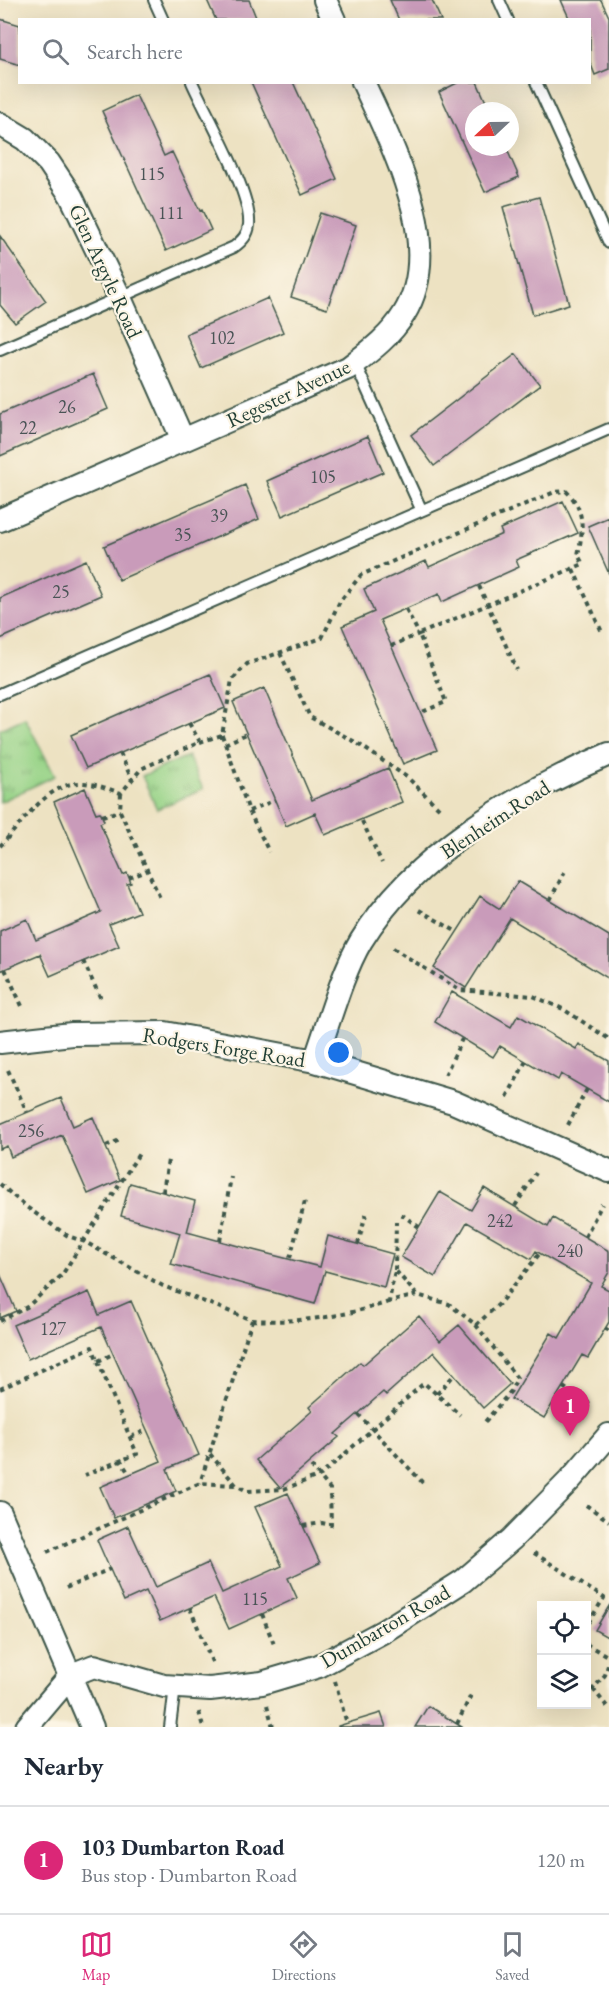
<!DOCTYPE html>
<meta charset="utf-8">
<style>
:root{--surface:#fff;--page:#f6f6f7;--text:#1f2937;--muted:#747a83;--line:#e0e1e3;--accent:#db2777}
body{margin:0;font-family:"EB Garamond",serif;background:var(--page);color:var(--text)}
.controls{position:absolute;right:18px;bottom:18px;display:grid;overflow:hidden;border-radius:0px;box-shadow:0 6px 24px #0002}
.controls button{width:54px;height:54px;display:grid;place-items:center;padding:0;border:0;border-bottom:2px solid var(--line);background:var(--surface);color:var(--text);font:30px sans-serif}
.compass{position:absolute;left:465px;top:102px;width:54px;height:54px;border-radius:50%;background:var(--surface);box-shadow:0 6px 24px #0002;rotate:248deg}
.you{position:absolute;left:339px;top:1053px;width:21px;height:21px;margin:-15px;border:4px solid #fff;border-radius:50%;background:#1a73e8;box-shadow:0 0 0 9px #1a73e833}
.badge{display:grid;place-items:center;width:39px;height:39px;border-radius:50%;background:var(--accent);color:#fff;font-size:20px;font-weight:700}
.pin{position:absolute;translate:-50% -50px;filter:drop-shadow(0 2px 3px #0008)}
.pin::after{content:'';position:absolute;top:32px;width:21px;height:18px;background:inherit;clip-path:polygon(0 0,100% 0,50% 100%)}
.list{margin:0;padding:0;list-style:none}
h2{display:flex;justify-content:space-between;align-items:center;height:78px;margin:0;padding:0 24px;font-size:26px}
h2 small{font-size:20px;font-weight:400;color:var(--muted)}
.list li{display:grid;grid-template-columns:39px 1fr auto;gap:18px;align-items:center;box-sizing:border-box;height:108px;padding:0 24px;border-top:2px solid var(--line)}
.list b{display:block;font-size:22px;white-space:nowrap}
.list p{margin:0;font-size:20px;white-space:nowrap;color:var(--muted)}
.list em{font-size:20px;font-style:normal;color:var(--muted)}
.icon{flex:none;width:33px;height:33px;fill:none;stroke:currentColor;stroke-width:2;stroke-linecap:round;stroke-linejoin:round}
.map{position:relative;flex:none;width:609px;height:1727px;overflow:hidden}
.search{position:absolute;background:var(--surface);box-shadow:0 6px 24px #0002;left:18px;right:18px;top:18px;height:66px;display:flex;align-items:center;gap:15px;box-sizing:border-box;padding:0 21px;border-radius:0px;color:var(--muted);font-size:22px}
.sheet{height:186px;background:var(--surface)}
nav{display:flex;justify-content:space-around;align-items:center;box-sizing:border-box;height:84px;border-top:2px solid var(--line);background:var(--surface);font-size:16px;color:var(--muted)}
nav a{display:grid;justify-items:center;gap:3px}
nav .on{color:var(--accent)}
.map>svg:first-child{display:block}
.park{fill:url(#park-tufts);stroke:#5b885e;stroke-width:1.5}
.building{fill:#c99bba}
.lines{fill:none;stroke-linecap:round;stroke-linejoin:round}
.service-casing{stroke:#3e5649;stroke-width:14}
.minor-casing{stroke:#3e5649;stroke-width:26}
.path{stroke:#3e5649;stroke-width:4;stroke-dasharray:4.5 4.5;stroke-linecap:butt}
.service{stroke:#fff;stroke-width:10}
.minor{stroke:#fff;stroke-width:22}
.labels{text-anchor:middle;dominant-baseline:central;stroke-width:4.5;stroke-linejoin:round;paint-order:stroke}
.number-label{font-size:18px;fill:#4a5456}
.street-label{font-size:21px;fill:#1f3d34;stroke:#fcf5e5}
</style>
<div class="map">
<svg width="609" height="1727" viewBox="0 0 609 1727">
<defs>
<pattern id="park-tufts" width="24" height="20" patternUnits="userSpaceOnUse" patternTransform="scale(1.5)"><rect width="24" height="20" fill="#97d387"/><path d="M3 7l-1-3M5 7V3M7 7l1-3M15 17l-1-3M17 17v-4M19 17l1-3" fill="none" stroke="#7bac6f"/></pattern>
</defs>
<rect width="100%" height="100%" fill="#fcf5e5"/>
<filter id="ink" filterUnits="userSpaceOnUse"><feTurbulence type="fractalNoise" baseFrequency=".0167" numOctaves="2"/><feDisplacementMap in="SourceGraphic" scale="12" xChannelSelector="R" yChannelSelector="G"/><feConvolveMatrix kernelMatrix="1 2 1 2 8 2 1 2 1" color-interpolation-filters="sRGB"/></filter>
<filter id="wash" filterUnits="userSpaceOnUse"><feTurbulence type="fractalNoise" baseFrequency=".008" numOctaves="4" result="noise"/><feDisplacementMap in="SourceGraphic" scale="24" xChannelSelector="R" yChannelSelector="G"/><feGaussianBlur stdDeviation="1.35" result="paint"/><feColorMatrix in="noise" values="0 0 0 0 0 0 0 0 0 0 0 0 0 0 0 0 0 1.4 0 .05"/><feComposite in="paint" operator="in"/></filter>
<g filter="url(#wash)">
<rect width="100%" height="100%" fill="#ede2c2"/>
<path class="park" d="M25 718 55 776 0 802V729Z
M188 756 203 789 157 809 142 776Z"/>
<g id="blocks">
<path class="building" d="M207 0H249L257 20H216Z
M390 0H432L441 20H399Z
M561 0H601L609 17V69L595 75 590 62V20H570Z
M0 19 20 25V65L0 59Z
M251 82H293L337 179 302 195Z
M459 82H477L490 111H474V147H506L519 177 485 192 439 92Z
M136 95 164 156 172 152 200 211 202 210 211 230 166 251 102 111Z
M539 197 569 304 533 315 503 207Z
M320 213 356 225 327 309 291 297Z
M0 236 46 301 15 323 0 305Z
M268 298 283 332 201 368 186 334Z
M516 354 540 385 434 466 411 435Z
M93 374 108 409 0 456V414Z
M368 436 383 472 282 516 267 481Z
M245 485 259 519 119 580 104 546Z
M563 501 578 533 516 560 519 567 442 602 439 594 380 620 437 750 403 764 342 626 374 612 364 589 426 561 429 567 502 534 500 529Z
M609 517V574L588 526Z
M86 560 101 595 0 639V598Z
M210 674 225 708 86 768 71 735Z
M264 688 312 800 388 768 402 802 325 835 315 813 286 826 233 702Z
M85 788 96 813 100 812 104 821 100 823 123 875 127 873 131 883 127 884 139 912 109 924 119 946 50 976 40 954 0 971V931L27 919 36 940 101 912 54 802Z
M518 881 609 936V979L510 918 466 988 434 968 480 896 500 909Z
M452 992 511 1027 518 1015 576 1049 579 1044 609 1061V1102L561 1074 558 1080 500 1046 493 1057 435 1022Z
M61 1098 73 1126 93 1117 120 1180 88 1194 62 1135 11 1157 7 1146 0 1149V1124Z
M130 1183 195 1201 187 1232 253 1250 320 1267 328 1236 393 1254 384 1287 325 1271 315 1304 171 1264 180 1233 121 1216Z
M484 1188 548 1227 553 1218 609 1251V1272L601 1286 609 1290V1322L588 1358 582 1355 544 1418 511 1399 551 1333 559 1338 591 1283 536 1251 531 1259 467 1222 435 1277 401 1257 440 1192 471 1210Z
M0 1274 16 1311 0 1318Z
M89 1292 99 1315 131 1301 199 1455 167 1469 176 1491 114 1518 100 1487 161 1461 101 1327 28 1359 13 1325Z
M419 1316 440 1341 459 1325 510 1384 483 1408 434 1352 386 1395 383 1392 358 1414 335 1434 339 1437 280 1488 256 1460 312 1411 309 1407 360 1362 363 1365Z
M288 1493 320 1563 288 1578 297 1598 229 1629 214 1597 160 1621 146 1591 124 1601 97 1540 128 1526 156 1587 208 1563 222 1593 282 1566 255 1507Z
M609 1606V1638L595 1630Z
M428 1706 457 1724 462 1727H415Z
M381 1713 386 1727H338V1726Z"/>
</g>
</g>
<g filter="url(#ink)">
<use href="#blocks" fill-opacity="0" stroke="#3e5649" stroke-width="1.5"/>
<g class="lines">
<g class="service-casing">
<path id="service" d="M154 0 163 20
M499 0 508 20
M536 82 609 243
M0 350 234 247C242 241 248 235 249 225 252 193 206 114 192 82
M355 363 421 509
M0 694 609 429
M170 1727 175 1687"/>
</g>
<g class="minor-casing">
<path id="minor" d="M325 0 334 20
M0 124 25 139 49 163 71 196 120 298 183 440
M0 520 348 368C369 352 390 337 404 314 446 246 392 146 363 82
M0 1042 72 1034 165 1033 315 1061 453 1102 609 1171
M315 1061C328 1025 342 973 361 941 414 854 518 793 609 754
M0 1513 92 1727
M27 1727 71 1675 94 1666 164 1686 210 1689 262 1683 319 1666 384 1631 463 1581 512 1539 570 1480 609 1435"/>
</g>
<path class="path" d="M573 569 602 632
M479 586 517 670
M391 646 419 634 406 609
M280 653 310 717 357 743 408 778 441 810
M189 723 200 742
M222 735 249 811 269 852
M225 744 246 734
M120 753 132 780
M121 793 120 811 161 900
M249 811 275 800
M102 816 120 811
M362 821 382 863
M0 846C22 824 49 780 84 783 96 784 109 789 121 793L141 769 200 742 222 735 232 680 247 664 322 638 340 601 361 575 528 503 555 492 566 491C586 510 583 530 578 555L583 564 419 634 446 702 420 713
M129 878 147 871
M550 900 566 869
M419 910 457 932
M393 948 459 990 533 996 563 1009 609 1039
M83 961 102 1001
M5 969 22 1006
M8 1070 27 1112
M445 1075 462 1039
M507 1097 526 1061
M568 1125 587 1089
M106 1146 122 1139
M0 1184 25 1206 68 1236 85 1242 163 1286 252 1320 200 1483
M163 1192 168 1160
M515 1206 536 1173
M401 1214 419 1227
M585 1237 602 1204
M220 1241 231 1177
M358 1244 366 1214
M290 1258 306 1197
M395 1270 396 1222
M417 1295 389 1302 395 1270 417 1295 449 1304 476 1325 517 1378 511 1391 483 1424
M252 1320C302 1323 341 1317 389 1302
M0 1321 27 1307 62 1275 140 1152
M476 1325 499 1304 540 1253
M605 1328 609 1331
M98 1361 113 1354
M563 1387 592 1405
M0 1389 92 1347 137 1454 85 1475
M437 1394 454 1375
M358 1414 423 1483
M131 1437 147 1430
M210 1454 236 1485 247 1491 284 1489 321 1475 424 1383 460 1415
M120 1459 129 1474
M586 1505 609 1521
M303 1526 322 1523 331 1525 330 1489 309 1463
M47 1552 200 1483 235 1485
M534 1553 604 1598 586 1626
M66 1588 110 1569
M190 1608 212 1662
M262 1614 275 1647
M586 1644 609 1657
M586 1680 593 1689 605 1675 609 1662
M335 1681 347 1724
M593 1689 609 1709
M267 1705 273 1727
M199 1712 203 1727
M457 1724 471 1695"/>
<use href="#service" class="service"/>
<use href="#minor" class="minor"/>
</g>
</g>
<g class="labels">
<g class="number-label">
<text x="152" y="173">115</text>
<text x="171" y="212">111</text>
<text x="222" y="337">102</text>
<text x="67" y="406">26</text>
<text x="28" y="427">22</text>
<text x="323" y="476">105</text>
<text x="219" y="515">39</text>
<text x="183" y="534">35</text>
<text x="61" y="591">25</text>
<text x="31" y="1130">256</text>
<text x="500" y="1220">242</text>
<text x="570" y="1250">240</text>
<text x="53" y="1328">127</text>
<text x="255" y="1598">115</text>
</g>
<g class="street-label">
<text transform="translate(106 271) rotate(65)">Glen Argyle Road</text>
<text transform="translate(288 393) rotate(-25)">Regester Avenue</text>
<text transform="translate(495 819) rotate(-33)">Blenheim Road</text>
<text transform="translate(224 1047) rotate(9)">Rodgers Forge Road</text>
<text transform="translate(385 1626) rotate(-30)">Dumbarton Road</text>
</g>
</g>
</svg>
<div class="controls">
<button><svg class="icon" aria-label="locate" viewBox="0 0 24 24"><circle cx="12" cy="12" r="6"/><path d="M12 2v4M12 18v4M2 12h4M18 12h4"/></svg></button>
<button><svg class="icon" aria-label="layers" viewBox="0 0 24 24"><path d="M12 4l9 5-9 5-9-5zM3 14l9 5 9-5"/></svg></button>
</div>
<svg class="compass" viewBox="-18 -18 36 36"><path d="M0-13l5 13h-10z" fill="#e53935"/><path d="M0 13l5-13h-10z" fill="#747a83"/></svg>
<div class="you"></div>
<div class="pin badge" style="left:570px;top:1436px">1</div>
<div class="search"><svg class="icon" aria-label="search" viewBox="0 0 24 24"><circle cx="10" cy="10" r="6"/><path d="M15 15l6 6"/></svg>Search here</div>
</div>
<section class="sheet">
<h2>Nearby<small></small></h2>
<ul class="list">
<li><span class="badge">1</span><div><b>103 Dumbarton Road</b><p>Bus stop · Dumbarton Road</p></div><em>120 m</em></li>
</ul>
</section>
<nav>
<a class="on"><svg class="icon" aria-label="map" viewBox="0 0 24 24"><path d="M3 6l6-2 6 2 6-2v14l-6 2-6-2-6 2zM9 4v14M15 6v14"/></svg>Map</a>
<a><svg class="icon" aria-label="directions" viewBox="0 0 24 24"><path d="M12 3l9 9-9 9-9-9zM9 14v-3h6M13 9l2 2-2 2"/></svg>Directions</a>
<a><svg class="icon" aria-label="saved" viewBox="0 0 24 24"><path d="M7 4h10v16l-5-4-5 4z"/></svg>Saved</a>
</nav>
